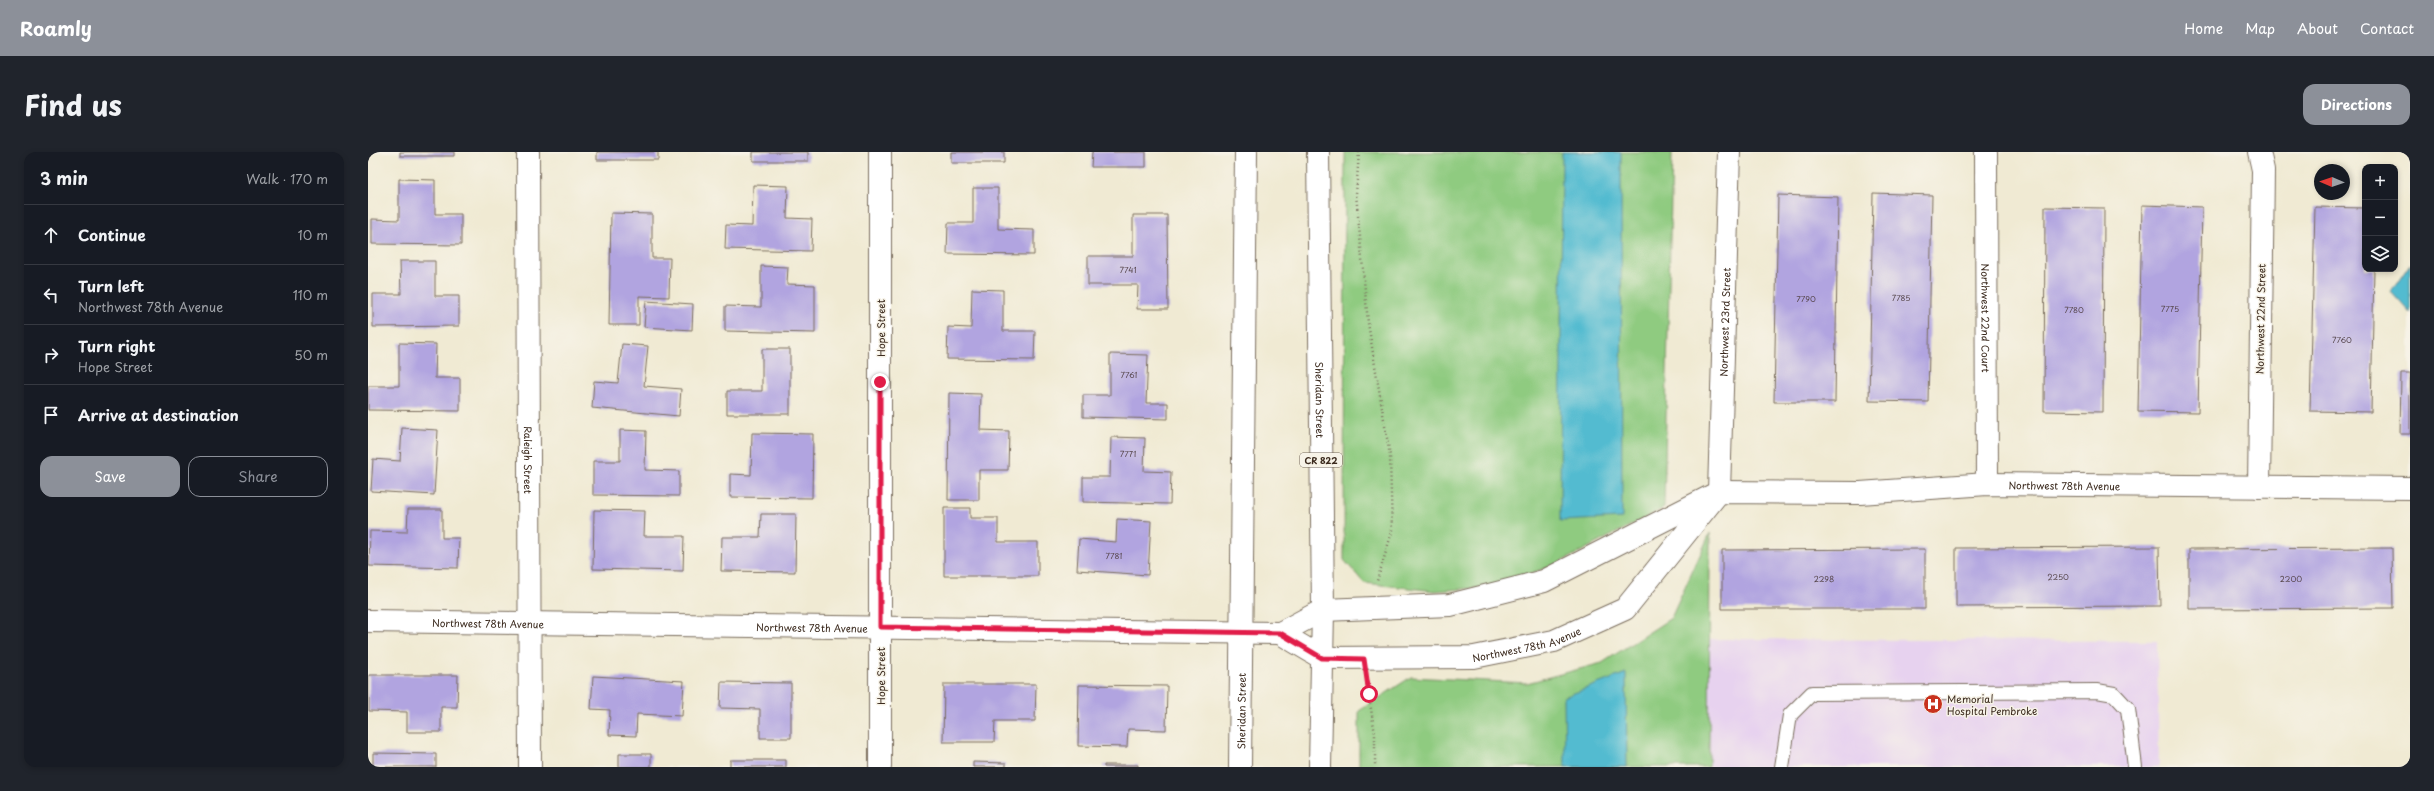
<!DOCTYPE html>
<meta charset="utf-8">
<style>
:root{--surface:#171b24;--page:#20242c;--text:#f1f3f6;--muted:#9ea1a6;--line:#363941;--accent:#8c9099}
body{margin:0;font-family:"Playpen Sans",sans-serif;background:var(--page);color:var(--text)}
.controls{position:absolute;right:12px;top:12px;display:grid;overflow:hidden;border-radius:8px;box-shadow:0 2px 6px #0003}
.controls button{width:36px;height:36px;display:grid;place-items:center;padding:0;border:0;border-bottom:1px solid var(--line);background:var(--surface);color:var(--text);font:20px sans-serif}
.compass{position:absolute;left:1946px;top:12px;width:36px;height:36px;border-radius:50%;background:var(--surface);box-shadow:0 2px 6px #0003;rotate:272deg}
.stop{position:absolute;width:12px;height:12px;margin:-9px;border:3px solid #e11d48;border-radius:50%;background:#fff}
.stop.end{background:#e11d48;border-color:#fff;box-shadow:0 1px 4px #0008}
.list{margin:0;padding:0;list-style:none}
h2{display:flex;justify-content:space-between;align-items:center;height:52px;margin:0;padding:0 16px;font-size:17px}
h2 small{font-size:13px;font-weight:400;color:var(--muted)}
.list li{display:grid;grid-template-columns:26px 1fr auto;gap:12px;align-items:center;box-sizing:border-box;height:60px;padding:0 16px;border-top:1px solid var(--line)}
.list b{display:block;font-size:15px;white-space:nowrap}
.list p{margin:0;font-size:13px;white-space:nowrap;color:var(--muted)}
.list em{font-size:13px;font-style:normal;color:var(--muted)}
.actions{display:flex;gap:8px;padding:12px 16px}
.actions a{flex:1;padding:9px 0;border:1px solid var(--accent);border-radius:12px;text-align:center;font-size:14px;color:var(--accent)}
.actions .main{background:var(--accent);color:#fff}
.icon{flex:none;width:22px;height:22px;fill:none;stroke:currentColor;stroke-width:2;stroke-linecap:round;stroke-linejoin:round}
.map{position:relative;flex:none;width:2042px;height:615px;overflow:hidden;border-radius:12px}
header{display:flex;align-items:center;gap:24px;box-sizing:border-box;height:56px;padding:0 20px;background:var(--accent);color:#fff}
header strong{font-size:19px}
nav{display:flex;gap:22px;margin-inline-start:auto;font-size:14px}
.intro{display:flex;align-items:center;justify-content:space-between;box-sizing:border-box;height:96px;padding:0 24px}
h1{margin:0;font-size:28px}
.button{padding:10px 18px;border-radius:12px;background:var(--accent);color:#fff;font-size:14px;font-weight:700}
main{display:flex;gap:24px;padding:0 24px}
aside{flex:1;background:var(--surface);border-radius:12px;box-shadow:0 2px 6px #0003}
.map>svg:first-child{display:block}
.built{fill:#e7d2ef}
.green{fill:#8fcb80;stroke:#657a4f}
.water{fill:#53bbd0;stroke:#477277}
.building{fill:#b1a4e0}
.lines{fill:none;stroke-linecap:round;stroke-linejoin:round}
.service-casing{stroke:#7a6d5d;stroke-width:16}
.minor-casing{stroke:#7a6d5d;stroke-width:24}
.primary-casing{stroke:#7a6d5d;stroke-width:24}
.path{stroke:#7a6d5d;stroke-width:2.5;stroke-dasharray:1 3;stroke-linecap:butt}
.service{stroke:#fff;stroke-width:14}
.minor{stroke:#fff;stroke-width:22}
.primary{stroke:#fff;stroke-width:22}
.route{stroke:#e11d48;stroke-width:5}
.labels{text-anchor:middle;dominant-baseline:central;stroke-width:3;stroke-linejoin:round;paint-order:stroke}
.number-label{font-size:8px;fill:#58484e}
.shield{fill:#f7f3e8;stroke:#73665b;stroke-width:1}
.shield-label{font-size:9px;font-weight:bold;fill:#3b2a1e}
.street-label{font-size:10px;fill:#3b2a1e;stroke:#f7f3e8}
.poi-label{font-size:10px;fill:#3b2a1e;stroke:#f7f3e8;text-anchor:start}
</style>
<header>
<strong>Roamly</strong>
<nav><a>Home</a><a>Map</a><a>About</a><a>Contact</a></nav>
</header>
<div class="intro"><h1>Find us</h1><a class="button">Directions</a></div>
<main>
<aside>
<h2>3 min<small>Walk · 170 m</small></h2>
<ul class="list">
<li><svg class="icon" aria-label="ahead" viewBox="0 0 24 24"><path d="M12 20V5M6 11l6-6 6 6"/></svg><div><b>Continue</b></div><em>10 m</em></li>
<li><svg class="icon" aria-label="left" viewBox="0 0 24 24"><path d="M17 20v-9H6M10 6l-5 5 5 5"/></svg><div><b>Turn left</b><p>Northwest 78th Avenue</p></div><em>110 m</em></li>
<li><svg class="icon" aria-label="right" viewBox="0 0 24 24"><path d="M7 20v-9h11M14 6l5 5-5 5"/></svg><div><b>Turn right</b><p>Hope Street</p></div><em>50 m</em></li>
<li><svg class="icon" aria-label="arrive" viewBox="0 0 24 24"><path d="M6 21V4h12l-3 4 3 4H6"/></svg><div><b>Arrive at destination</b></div></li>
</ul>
<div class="actions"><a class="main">Save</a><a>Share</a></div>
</aside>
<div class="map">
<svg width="2042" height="615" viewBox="0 0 2042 615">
<rect width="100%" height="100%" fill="#f7f3e8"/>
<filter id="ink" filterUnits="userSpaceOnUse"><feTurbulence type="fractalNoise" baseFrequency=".025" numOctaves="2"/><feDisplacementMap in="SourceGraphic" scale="8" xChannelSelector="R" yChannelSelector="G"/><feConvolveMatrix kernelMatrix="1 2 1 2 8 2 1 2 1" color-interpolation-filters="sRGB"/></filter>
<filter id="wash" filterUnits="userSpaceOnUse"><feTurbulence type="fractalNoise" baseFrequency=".012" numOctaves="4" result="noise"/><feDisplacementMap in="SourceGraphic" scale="16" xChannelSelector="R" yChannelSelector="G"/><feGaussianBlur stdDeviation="0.9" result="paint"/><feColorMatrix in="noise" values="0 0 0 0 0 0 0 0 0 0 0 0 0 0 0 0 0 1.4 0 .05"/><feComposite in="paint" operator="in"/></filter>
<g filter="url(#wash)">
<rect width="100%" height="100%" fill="#f0ead3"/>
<path class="built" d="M1341 487 1789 489 1791 615H1341Z"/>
<path class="green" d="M977 0H1304L1296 356 1187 413 1123 435 1067 439 996 431 976 408Z
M1342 381 1341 615H991V559L1043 525 1159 531 1234 511 1303 466Z"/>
<path class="water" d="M1194 0H1253L1254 366 1192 369Z
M2042 112V161L2023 140Z
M1258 521 1259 615H1197L1196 545Z"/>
<g id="blocks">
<path class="building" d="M32 0H86V4H32Z
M229 0H290V8H229Z
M385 0H440V9H385Z
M583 0H636V11H583Z
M724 0H778V15H723Z
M31 27 67 28V62H93V93L4 92V67L31 68Z
M385 33 420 34 419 66 444 67 443 99 357 97 358 73 384 74Z
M605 36H630V77L666 78V103L579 102 580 71H605Z
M1505 41 1564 43 1560 250 1501 249Z
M1410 43 1470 45 1467 250H1406Z
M1774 53 1834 55 1830 260 1770 259Z
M1677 55 1736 56 1735 260 1676 259Z
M1947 55 1997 56V117H2006L2003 260 1942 259Z
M243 61 284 62V106H302L301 145 271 144V173H241Z
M765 63H799L800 157H769L770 133H720V104H765Z
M32 109H67V144H91V174L5 175V142H33Z
M393 114 420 115 419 132 447 133V181L357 179V154L393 155Z
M604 137 635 138V179H667L666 208 579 207 580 175 603 176Z
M278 149 325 152 324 178 276 175Z
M31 191 68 192 67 226H92V259L0 258V234H31Z
M254 192 280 194 276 234 313 237 311 264 224 256 226 229 250 231Z
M394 197H422V262H359V239H394Z
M742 202 780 203 778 251H800V267L715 265V243H742Z
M2033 221H2042V282H2032Z
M581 241 613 242 612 278 641 279 640 318H611V348H580Z
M34 276 70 278 66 343 3 339 5 307 32 309Z
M252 278 278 279 277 318 311 319V344L225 343V309H252Z
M384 281 445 282 444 346 362 345V322L383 323Z
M743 285 777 286 776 319 803 320 802 352 715 350V325H742Z
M576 356H602V366H630V390H670V424H576Z
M40 357H74V386H91L90 416 1 414 2 379 39 380Z
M226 358 277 359 276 384H316L315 419 225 417Z
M393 362H428L427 420 353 419 354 385H392Z
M749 367 783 369 780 423 709 418 711 387 748 390Z
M1791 395 1792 454 1588 455V396Z
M2024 396 2025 456 1821 457V397Z
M1557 397V457H1354V398Z
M1 523H90L89 555H73V580H39V560L1 559Z
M225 524 316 529 314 564 269 562 268 584 241 583 242 558 223 557Z
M353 530 423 531V586H392V557L352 556Z
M576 532H668L667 569H627L626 590H575Z
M711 533 799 534 798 578 760 577 759 595 710 594Z
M5 601 68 602V615H5Z
M251 602H283V615H251Z
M362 608H418V615H362Z
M605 610 638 611V615H605Z
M736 613H770V615H736Z"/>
</g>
</g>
<g filter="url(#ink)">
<use href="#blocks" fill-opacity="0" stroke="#7a6d5d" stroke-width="1"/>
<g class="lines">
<g class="service-casing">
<path id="service" d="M1414 615 1422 563 1444 541 1729 539 1746 542 1760 557 1767 615"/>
</g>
<g class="minor-casing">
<g id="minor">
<path id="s1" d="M160 0 162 615"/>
<path id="s2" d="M1618 0 1619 332"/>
<path d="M1891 0 1895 18 1891 335"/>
<path id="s3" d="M1351 340 1361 0"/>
<path id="s4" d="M0 469 912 481 955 458 1082 453 1176 429 1351 340 1492 341 1619 332 2042 336"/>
<path id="s5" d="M912 481 954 506 1106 505 1186 489 1257 457 1347 345"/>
<path d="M512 615V0"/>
</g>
</g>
<g class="primary-casing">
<g id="primary">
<path id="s6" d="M950 0 955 458 952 615"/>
<path id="s7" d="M872 615 878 0"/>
</g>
</g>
<path class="path" d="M991 0 988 42 1000 171 1022 304 1024 380 1009 429
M999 532 1007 582V615"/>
<use href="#service" class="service"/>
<use href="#minor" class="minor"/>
<use href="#primary" class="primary"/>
</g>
</g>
<g class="lines" filter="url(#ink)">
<path class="route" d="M512 230V475L912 481 954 506 996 507 1001 542"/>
</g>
<defs>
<g id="hospital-disc" transform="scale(1)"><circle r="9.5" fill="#c8321e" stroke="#f7f3e8"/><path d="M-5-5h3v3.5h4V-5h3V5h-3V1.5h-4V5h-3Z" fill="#fff"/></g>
</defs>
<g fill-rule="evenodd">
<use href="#hospital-disc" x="1565" y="552"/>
</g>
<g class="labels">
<g class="number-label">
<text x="760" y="118">7741</text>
<text x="1533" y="146">7785</text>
<text x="1438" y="147">7790</text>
<text x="1802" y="157">7775</text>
<text x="1706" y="158">7780</text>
<text x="1974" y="188">7760</text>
<text x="761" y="223">7761</text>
<text x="760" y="302">7771</text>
<text x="746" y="404">7781</text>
<text x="1690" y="425">2250</text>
<text x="1456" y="427">2298</text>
<text x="1923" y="427">2200</text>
</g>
<rect class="shield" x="932" y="301" width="42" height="14" rx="3"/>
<g class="shield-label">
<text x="953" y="308">CR 822</text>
</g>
<g class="street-label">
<text stroke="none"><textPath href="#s2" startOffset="166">Northwest 22nd Court</textPath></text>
<text transform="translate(1892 167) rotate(-89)">Northwest 22nd Street</text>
<text stroke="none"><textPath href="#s3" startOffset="170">Northwest 23rd Street</textPath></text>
<text transform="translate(512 176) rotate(-90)">Hope Street</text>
<text stroke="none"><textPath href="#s6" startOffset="248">Sheridan Street</textPath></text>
<text stroke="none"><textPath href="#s1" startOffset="308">Raleigh Street</textPath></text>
<text stroke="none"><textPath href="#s4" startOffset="1727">Northwest 78th Avenue</textPath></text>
<text stroke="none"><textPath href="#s4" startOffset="120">Northwest 78th Avenue</textPath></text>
<text stroke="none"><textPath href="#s4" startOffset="444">Northwest 78th Avenue</textPath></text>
<text stroke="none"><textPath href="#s5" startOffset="255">Northwest 78th Avenue</textPath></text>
<text transform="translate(512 524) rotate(-90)">Hope Street</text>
<text stroke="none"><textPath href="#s7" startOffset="56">Sheridan Street</textPath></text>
</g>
<g class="poi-label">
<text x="1579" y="546">Memorial<tspan x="1579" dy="12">Hospital Pembroke</tspan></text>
</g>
</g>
</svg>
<div class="controls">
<button>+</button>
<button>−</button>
<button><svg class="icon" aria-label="layers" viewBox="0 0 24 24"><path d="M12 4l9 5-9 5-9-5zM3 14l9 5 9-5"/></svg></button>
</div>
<svg class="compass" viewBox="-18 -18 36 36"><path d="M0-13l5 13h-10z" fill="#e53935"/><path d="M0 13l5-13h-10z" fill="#9ea1a6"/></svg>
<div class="stop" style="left:1001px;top:542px"></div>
<div class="stop end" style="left:512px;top:230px"></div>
</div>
</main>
